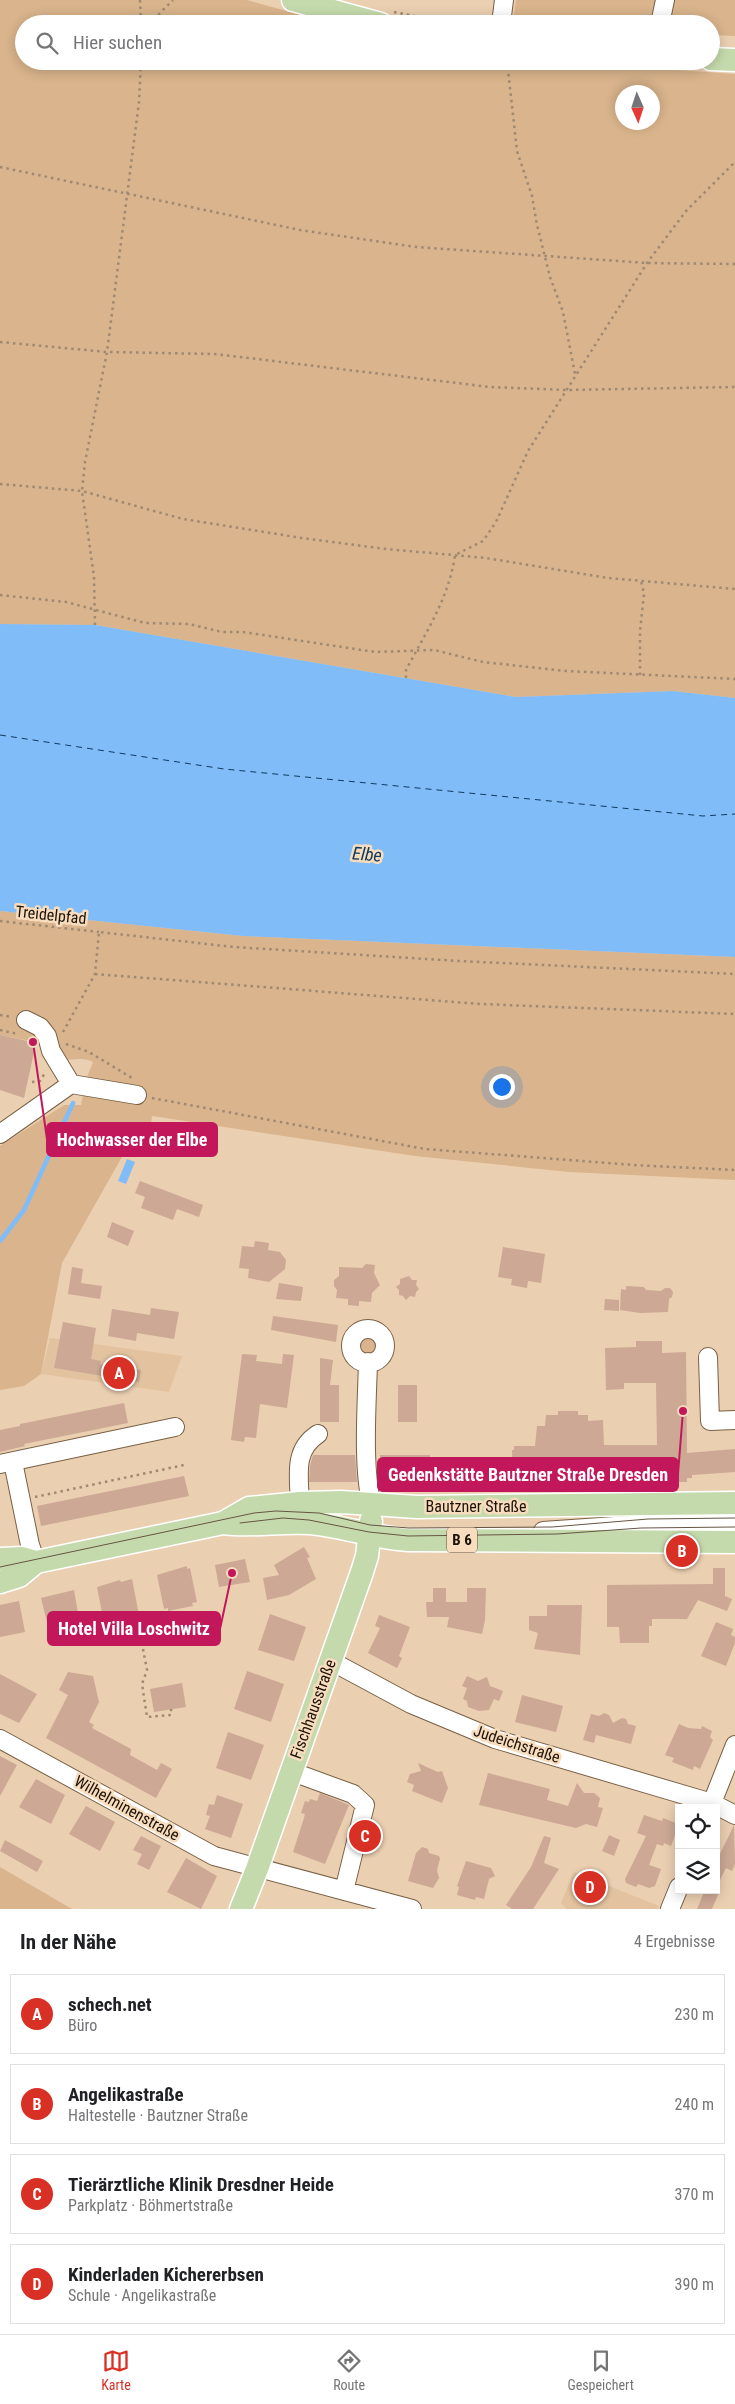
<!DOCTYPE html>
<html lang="de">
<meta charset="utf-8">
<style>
:root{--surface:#fff;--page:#f6f6f6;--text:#202124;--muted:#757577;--line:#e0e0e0;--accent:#d93025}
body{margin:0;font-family:"Roboto Condensed",sans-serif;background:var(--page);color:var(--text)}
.controls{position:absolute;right:15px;bottom:15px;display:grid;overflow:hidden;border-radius:0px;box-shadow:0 2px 12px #0003}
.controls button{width:45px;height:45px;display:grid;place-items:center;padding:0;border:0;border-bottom:1px solid var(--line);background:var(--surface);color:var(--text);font:25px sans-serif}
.compass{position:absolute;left:615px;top:85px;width:45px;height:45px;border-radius:50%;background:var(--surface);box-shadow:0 2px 12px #0003;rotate:177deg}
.you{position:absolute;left:501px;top:1086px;width:18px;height:18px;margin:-12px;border:4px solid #fff;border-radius:50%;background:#1a73e8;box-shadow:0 0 0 8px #1a73e833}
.badge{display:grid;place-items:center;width:32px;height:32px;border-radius:50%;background:var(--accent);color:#fff;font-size:16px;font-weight:700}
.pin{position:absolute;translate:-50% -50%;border:2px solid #fff;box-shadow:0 1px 5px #0006}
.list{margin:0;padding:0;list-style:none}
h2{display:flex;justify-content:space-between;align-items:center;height:65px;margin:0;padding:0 20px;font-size:21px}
h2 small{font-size:16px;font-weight:400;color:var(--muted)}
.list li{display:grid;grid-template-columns:32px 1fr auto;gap:15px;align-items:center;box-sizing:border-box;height:80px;margin:0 10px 10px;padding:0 10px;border:1px solid var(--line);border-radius:0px}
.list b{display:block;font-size:19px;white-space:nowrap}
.list p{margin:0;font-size:16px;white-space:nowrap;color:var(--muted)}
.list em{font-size:16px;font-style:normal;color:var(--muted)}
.icon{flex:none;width:28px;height:28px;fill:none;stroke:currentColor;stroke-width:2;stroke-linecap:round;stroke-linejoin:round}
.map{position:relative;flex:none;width:735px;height:1909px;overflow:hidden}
.search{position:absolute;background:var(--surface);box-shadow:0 2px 12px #0003;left:15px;right:15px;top:15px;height:55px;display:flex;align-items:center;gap:12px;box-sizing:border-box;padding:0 18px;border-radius:28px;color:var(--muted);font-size:19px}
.sheet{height:425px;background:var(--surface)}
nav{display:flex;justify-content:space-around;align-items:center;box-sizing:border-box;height:70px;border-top:1px solid var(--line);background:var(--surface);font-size:14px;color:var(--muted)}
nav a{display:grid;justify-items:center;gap:2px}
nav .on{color:var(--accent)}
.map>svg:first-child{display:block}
.built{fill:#e3c39f}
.green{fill:#d9b48c;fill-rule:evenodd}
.water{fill:#80bcf7}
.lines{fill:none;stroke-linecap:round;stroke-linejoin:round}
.stream{stroke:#80bcf7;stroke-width:4.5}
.ferry{stroke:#103b61;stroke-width:1;stroke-dasharray:6 5;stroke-linecap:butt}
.building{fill:#cca895}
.minor-casing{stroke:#786045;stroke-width:20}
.major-casing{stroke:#fff;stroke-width:25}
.path{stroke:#9f8973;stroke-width:2.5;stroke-dasharray:2.5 4;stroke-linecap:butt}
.minor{stroke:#fff;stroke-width:18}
.major{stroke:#c5daac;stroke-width:22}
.tram{stroke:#654;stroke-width:1}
.labels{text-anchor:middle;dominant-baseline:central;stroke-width:5;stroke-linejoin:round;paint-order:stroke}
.shield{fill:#f8dcbe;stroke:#5e4f3f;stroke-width:1}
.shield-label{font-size:15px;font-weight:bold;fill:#1c1208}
.street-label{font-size:16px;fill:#1c1208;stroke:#f8dcbe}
.water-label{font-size:18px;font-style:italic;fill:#103b61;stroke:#f8dcbe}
.leader{fill:none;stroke:#c2185b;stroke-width:2}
.callout-dot{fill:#c2185b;stroke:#f8dcbe;stroke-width:2}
.callout{fill:#c2185b;stroke:#c2185b;stroke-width:2}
.callout-label{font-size:18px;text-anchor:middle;font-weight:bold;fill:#fff}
</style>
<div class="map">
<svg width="735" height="1909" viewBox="0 0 735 1909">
<rect width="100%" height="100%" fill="#ebcfb1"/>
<path class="built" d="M50 1338 182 1356 169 1392 41 1374Z
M574 1872 659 1906 658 1909H567L561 1903Z"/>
<path class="green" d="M0 0H247L333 24H24V61H549L735 74V698L673 691 516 697 95 625 0 624ZM622 92H652V122H622Z
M516 0H735V36L711 35V24H544L513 21Z
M0 911 243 936 735 957V1180L569 1172 415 1156 152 1116 150 1132 123 1155 62 1263 41 1374 24 1386 0 1390V1146L64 1105H81L85 1082 93 1062C82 1056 74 1061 63 1059L59 1047 0 1035Z
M357 1346a11 11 0 1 1 22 0a11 11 0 1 1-22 0Z
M0 1867 72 1909H0Z"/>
<path class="water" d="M0 624 95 625 516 697 673 691 735 698V957L243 936 0 911Z
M127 1159 135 1162 126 1184 118 1181Z"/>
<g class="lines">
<path class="stream" d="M0 1241 24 1210 73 1103"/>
<path class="ferry" d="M0 735 224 769 703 816 735 814"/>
</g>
<path class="building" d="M0 1035 36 1043 24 1098 0 1090Z
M140 1181 203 1205 199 1217 177 1209 173 1220 141 1208 145 1197 135 1193Z
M112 1222 134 1231 128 1246 107 1237Z
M255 1241 269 1243 268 1250 280 1252 286 1260 285 1269 269 1282 248 1278 249 1269 239 1268 242 1246 254 1247Z
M503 1247 545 1254 541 1283 528 1281 527 1288 511 1285 512 1279 498 1277Z
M366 1264 375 1265 374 1273 380 1285 372 1293 371 1302 359 1301V1306L348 1305V1299L336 1298 337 1290 334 1286V1280L339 1276V1267L362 1268Z
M72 1267 83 1269 81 1283 102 1286 100 1299 68 1294Z
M409 1276 412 1280H417L416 1285 419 1289 416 1292 415 1297 410 1296 406 1300 403 1296 399 1295V1290L396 1287 400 1284V1279Z
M279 1283 303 1287 301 1301 276 1299Z
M626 1286 644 1287 646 1290 661 1291 665 1288H670L673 1292 672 1297 669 1299 668 1312 640 1313 620 1310 621 1289 626 1290Z
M605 1299 619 1300V1311L604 1310Z
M151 1308 179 1312 174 1339 137 1333 136 1341 108 1336 112 1309 150 1315Z
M273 1316 338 1325 336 1342 271 1330Z
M63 1322 96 1328 91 1359 101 1361 100 1364 141 1370 139 1382 54 1368Z
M636 1341H662V1353L686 1352 687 1453 735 1449V1472L692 1475V1478H687V1482H657V1477L585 1479V1486H552V1479L513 1480 512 1450H514V1446H535L537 1426H545L546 1415H558V1411H578V1415H588V1421L603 1420 604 1445H657L656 1383H624V1389L606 1390 605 1348 636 1347Z
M242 1354 257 1355 256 1361 282 1364 283 1354 294 1355 287 1408 260 1404 256 1438 245 1437 244 1442 231 1440Z
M320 1358 333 1360 330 1385H339V1422H320Z
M398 1385H417V1422H398Z
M124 1403 128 1423 24 1444 25 1446 0 1452V1430L20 1426V1424Z
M313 1455H355L357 1482H309L310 1466Z
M380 1455H430V1483L380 1482Z
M184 1476 189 1496 41 1526 37 1506Z
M304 1547 310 1557 307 1558 316 1579 289 1595 267 1600 263 1578 279 1575 274 1565Z
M245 1559 250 1582 219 1587 215 1565Z
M187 1566V1569L190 1568 197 1602 192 1603 193 1606 168 1611V1608L164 1609 157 1575Z
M713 1568H725V1596L732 1599 727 1611 698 1600 687 1619H652V1626H649V1643H620L619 1627H607V1585L713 1584Z
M132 1579 139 1615 135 1616 136 1619 109 1625 108 1622 104 1623 97 1587 120 1580 121 1582Z
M433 1588H446V1602H467V1588H486L485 1620 482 1634 447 1627 449 1617H427L426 1602H433Z
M74 1590 80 1624 71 1626 72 1630 61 1632V1628L49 1630 41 1598Z
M19 1601 25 1632 0 1637V1605Z
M547 1605H582L580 1655 534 1649 538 1633 529 1630V1616H547Z
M270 1614 306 1627 294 1661 258 1650Z
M379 1615 410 1627 399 1656 402 1658 397 1668 368 1653 380 1628 375 1626Z
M716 1622 733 1629 731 1635 735 1637V1643L726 1666 701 1656Z
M247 1671 284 1684 271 1722 234 1709Z
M68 1672 93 1676 99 1702 89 1722 94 1725 92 1728 131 1749 130 1755 157 1770 161 1763 172 1769 156 1798 46 1738 68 1695 59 1690Z
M0 1674 37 1694 19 1723 0 1714Z
M467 1676 478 1681 487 1677 490 1686 503 1691 499 1701 494 1699 489 1710 479 1711 468 1707 467 1701 463 1699 467 1688 462 1686Z
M182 1683 186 1707 154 1712 150 1689Z
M522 1695 563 1706 556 1732 515 1722Z
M604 1713 609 1715 613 1723 622 1718 626 1719 628 1724 636 1726 631 1744 596 1735 594 1743 583 1740 591 1714 599 1716Z
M679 1724 688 1728 701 1729 702 1726 712 1731 710 1737 713 1740 700 1769 694 1766 693 1770 672 1762 674 1758 665 1755Z
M228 1732 264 1745 251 1780 216 1768Z
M0 1756 17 1765 0 1796Z
M418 1763 438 1772 442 1771 448 1788 442 1803 412 1791 414 1785 407 1782 410 1774 421 1771Z
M488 1773 550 1789 547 1800 568 1806 577 1783 584 1793H594L600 1798 598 1807 603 1808 597 1827 586 1824 576 1828 479 1805Z
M36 1779 65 1795 51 1824 19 1807Z
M320 1793 349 1805 325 1864 293 1852 304 1818 305 1814 301 1813 305 1801 309 1802 310 1799 317 1801Z
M217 1795 243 1804 231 1838 205 1829 210 1816 206 1815 209 1804 214 1805Z
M86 1806 115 1822 100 1851 69 1834Z
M644 1815 662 1821 663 1818 676 1823 675 1826 678 1827 671 1846 664 1843 663 1846 657 1844 649 1865 661 1869 655 1886 649 1888 638 1884 636 1887 626 1883 625 1879 646 1836 637 1833Z
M734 1825 735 1864 732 1871 726 1868 716 1888V1862Z
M609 1835 620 1840 614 1856 602 1851Z
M141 1836 161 1846 149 1870 137 1864 142 1854 133 1850Z
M544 1836 551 1838 544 1863 559 1869 533 1909H512L506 1905 531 1867Z
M5 1840 43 1861 37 1872 0 1851Z
M422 1847 428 1849 429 1853 439 1856 440 1859 437 1870 439 1878 433 1888 408 1881 416 1853Z
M186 1858 217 1876 201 1909 167 1892Z
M466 1861 491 1868 495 1876 489 1879 484 1899 476 1897 475 1900 457 1895 459 1887 457 1886Z
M705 1890H720L712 1909H697Z"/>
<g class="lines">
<g class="minor-casing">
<path id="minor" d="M501 24 504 0
M660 24 665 0
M26 1020 40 1027 47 1036 51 1051 71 1084
M71 1084 137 1095
M0 1134 71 1084
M351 1346a17 17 0 1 1 34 0a17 17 0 1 1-34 0Z
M708 1357 710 1421 735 1420
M368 1362C367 1402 362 1468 372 1505
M13 1462 30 1545 36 1562 27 1564
M0 1464 175 1427
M300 1503C299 1476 293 1450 318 1434
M543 1531 644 1524 735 1523
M331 1661 411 1704 495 1739 712 1803 735 1815
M0 1739 214 1856 412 1909
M290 1771 353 1794 365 1805 344 1891
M710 1808 735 1745
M670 1909 679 1887"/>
</g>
<g class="major-casing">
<path id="major" d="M293 0 381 24
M711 59 735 60
M223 1523C253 1527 280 1521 310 1523 343 1526 375 1538 408 1540L735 1542
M0 1559 22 1558 36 1562 223 1523 249 1508 300 1503 341 1502 417 1507 735 1503
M0 1582 19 1576 36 1562
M241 1909 257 1869 362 1572 367 1556 371 1521"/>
</g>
<path class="path" d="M140 0 141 24
M394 12 454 24
M149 24 173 0
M507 61 517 151 532 196 537 225 550 277 563 312 575 374
M0 167 300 230 416 247 647 263 735 264
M0 342 107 352 215 354 490 387 566 390 735 387
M0 484 82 491 183 519 302 538 386 549 486 558 608 578 735 589
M0 595 66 602 145 623 189 624 222 632H243L375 652 434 650 483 662 566 671 735 679
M95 625 94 577 82 491 85 462 107 352 139 102 141 61
M640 675V631L644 594 641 581
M406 678V670C426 632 449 598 455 555L483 541 496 522 528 451 647 263 686 211 735 162
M0 921 99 932
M95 974 481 1004 735 1014
M0 1015 12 1017
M0 1030 18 1034
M63 1032 95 974 99 932 234 947 459 961 735 974
M66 1044 89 1052 132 1078
M32 1082 40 1081 45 1073
M152 1098 425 1149 633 1165 735 1170
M35 1497 184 1465
M143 1649 147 1670 142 1684 147 1717 171 1715V1709"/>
<use href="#minor" class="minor"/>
<use href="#major" class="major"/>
<path class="tram" d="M240 1523 283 1518 309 1520 369 1532 408 1536 557 1534 641 1528 735 1527
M0 1567 254 1513 276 1511 319 1513 370 1525 409 1528 552 1527 648 1519 735 1518"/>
</g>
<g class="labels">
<rect class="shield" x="447" y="1527.5" width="30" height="25" rx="4"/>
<g class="shield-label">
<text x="462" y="1540">B 6</text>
</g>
<g class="street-label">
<text transform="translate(51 915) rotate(6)">Treidelpfad</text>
<text x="476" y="1506">Bautzner Straße</text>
<text transform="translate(313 1709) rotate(-70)">Fischhausstraße</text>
<text transform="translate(517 1744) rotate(18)">Judeichstraße</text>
<text transform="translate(127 1808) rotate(29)">Wilhelminenstraße</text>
</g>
<g class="water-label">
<text transform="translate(367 854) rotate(5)">Elbe</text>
</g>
</g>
<path class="leader" d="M33 1042L47 1139M683 1411L678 1474M232 1573L220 1629"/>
<g class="callout-dot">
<circle cx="33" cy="1042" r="5"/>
<circle cx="683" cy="1411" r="5"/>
<circle cx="232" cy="1573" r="5"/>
</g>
<g class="callout">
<rect x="47" y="1123" width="170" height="33" rx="5"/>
<rect x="378" y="1458" width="300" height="33" rx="5"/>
<rect x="48" y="1612" width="172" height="33" rx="5"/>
</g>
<g class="callout-label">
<text x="132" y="1146">Hochwasser der Elbe</text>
<text x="528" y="1481">Gedenkstätte Bautzner Straße Dresden</text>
<text x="134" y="1635">Hotel Villa Loschwitz</text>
</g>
</svg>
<div class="controls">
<button><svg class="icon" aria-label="locate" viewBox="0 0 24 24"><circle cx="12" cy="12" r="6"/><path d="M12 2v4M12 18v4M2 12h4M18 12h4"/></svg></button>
<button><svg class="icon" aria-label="layers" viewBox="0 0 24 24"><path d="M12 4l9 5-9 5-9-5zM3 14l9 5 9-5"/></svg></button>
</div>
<svg class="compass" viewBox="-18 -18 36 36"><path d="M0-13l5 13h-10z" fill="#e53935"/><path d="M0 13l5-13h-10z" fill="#757577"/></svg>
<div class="you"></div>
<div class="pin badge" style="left:119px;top:1373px">A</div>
<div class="pin badge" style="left:682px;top:1551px">B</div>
<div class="pin badge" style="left:365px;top:1836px">C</div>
<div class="pin badge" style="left:590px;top:1887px">D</div>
<div class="search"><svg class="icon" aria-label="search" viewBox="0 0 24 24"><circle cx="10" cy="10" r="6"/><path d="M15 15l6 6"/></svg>Hier suchen</div>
</div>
<section class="sheet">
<h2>In der Nähe<small>4 Ergebnisse</small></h2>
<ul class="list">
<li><span class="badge">A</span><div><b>schech.net</b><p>Büro</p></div><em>230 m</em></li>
<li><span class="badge">B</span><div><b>Angelikastraße</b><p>Haltestelle · Bautzner Straße</p></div><em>240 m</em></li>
<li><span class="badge">C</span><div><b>Tierärztliche Klinik Dresdner Heide</b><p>Parkplatz · Böhmertstraße</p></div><em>370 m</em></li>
<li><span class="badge">D</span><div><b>Kinderladen Kichererbsen</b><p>Schule · Angelikastraße</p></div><em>390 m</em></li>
</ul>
</section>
<nav>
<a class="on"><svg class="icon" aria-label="map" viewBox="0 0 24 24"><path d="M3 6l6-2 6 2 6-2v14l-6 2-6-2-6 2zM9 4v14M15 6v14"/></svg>Karte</a>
<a><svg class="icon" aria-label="directions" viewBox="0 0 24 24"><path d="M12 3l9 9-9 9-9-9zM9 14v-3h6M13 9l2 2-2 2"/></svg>Route</a>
<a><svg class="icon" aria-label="saved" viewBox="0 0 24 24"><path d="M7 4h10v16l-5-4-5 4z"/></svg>Gespeichert</a>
</nav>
